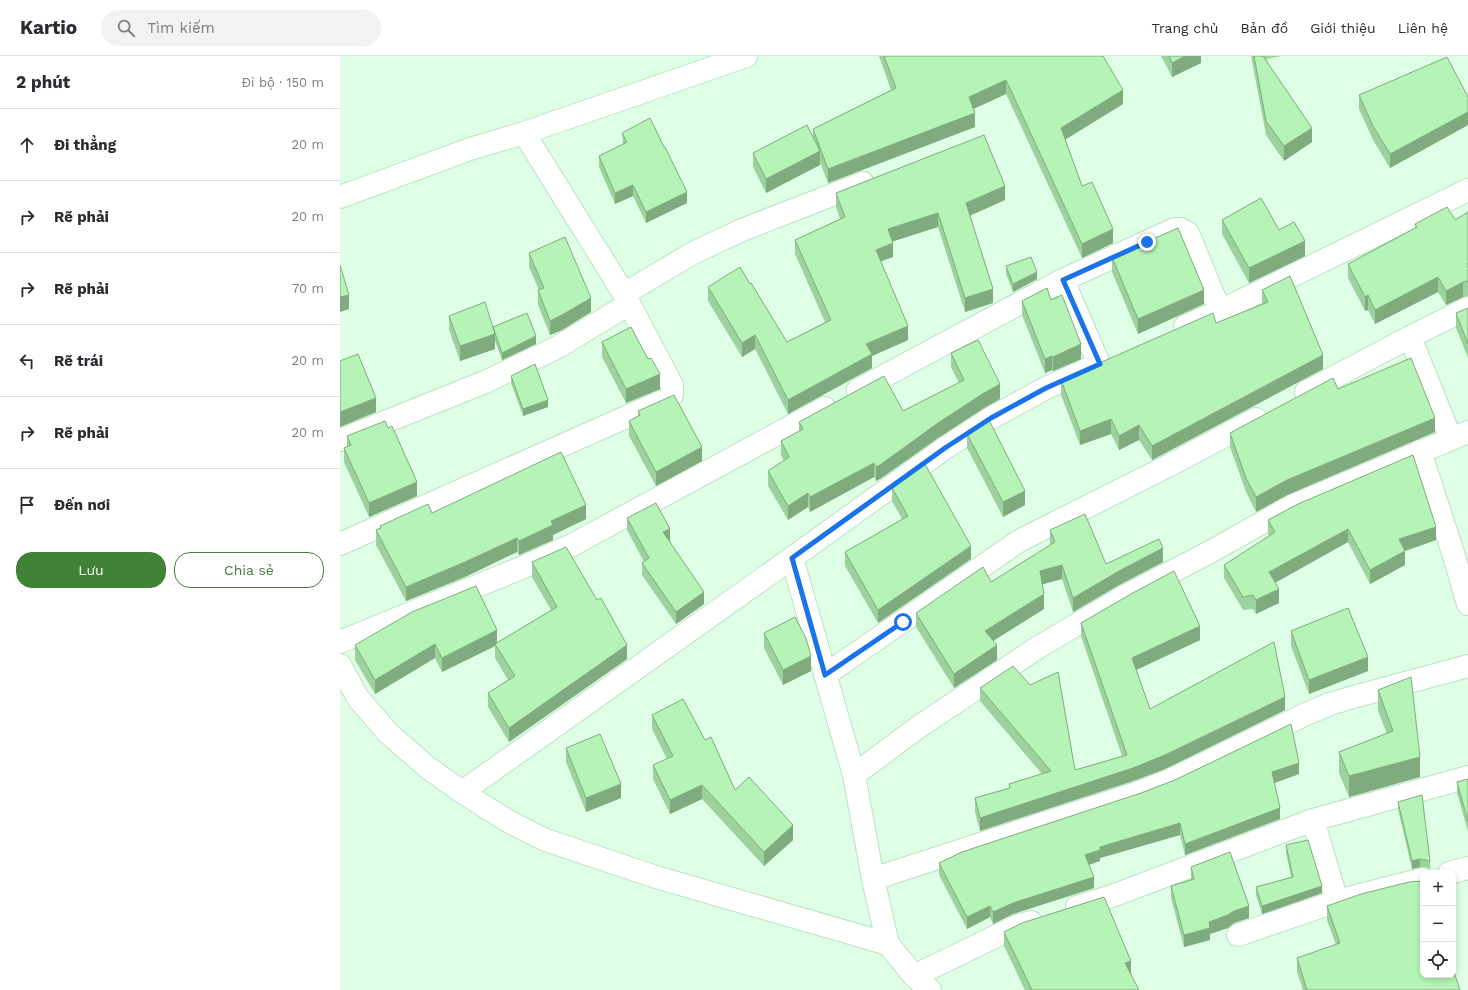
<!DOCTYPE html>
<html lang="vi">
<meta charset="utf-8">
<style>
:root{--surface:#fff;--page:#f2f2f3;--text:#2b2b33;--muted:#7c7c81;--line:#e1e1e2;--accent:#408337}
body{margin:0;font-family:"Work Sans",sans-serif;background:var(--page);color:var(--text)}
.controls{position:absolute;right:12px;bottom:12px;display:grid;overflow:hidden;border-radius:8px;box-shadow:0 2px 6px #0003}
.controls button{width:36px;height:36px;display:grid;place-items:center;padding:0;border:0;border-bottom:1px solid var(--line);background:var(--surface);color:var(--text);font:20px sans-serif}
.stop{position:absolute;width:12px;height:12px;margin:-9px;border:3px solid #1a73e8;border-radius:50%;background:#fff}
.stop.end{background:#1a73e8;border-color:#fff;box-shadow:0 1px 4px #0008}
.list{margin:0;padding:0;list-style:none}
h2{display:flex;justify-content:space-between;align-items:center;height:52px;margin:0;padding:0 16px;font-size:17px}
h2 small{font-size:13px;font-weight:400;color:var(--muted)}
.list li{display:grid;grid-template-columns:26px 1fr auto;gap:12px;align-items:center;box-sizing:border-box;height:72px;padding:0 16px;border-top:1px solid var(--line)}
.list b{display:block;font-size:15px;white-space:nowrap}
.list em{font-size:13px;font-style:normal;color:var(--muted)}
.actions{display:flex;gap:8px;padding:12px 16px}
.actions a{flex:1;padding:9px 0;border:1px solid var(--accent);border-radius:16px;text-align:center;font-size:14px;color:var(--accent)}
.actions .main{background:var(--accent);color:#fff}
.icon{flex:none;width:22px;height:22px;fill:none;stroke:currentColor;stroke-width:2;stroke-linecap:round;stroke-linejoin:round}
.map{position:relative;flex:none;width:1128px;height:934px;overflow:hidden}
header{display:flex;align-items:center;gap:24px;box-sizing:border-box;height:56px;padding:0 20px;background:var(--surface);border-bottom:1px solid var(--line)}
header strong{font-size:19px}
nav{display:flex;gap:22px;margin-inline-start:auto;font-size:14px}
.search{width:280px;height:36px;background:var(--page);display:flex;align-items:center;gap:10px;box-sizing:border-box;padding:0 14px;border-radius:22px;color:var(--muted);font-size:15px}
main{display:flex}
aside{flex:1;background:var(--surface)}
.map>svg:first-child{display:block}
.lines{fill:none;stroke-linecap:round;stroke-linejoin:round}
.street-casing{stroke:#bbe2bf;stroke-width:24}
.secondary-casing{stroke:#bae9be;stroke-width:24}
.street{stroke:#fff;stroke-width:22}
.secondary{stroke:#fff;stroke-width:22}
.wall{fill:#9cd29d}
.shaded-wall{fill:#7fab7f}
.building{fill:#b5f4b6;stroke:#7fab7f}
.route{stroke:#1a73e8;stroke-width:5}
</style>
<header>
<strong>Kartio</strong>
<div class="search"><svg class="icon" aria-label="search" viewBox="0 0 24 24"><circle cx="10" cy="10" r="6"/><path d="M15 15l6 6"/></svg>Tìm kiếm</div>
<nav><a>Trang chủ</a><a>Bản đồ</a><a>Giới thiệu</a><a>Liên hệ</a></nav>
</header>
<main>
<aside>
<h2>2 phút<small>Đi bộ · 150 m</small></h2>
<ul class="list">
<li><svg class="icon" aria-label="ahead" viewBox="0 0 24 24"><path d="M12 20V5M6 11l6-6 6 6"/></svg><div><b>Đi thẳng</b></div><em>20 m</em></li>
<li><svg class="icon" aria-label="right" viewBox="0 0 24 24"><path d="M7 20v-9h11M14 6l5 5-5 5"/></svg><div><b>Rẽ phải</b></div><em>20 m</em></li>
<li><svg class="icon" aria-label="right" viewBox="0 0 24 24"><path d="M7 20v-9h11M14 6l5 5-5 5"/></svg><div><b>Rẽ phải</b></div><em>70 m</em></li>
<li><svg class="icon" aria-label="left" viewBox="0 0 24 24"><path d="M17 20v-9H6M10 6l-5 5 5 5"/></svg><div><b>Rẽ trái</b></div><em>20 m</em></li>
<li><svg class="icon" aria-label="right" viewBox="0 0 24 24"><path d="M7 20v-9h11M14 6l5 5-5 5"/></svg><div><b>Rẽ phải</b></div><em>20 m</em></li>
<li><svg class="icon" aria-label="arrive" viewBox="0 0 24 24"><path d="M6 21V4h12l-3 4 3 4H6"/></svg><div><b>Đến nơi</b></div></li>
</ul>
<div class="actions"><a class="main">Lưu</a><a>Chia sẻ</a></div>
</aside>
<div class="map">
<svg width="1128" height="934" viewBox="0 0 1128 934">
<rect width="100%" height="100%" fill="#dffee6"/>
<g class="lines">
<g class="street-casing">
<path id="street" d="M723 224 759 308
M284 238 353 197 402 174 523 127
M845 270 880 255 1128 134
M1070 281 1111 383
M518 334 723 224 835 173H840L848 177 880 255
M966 336 1070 281 1128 252
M0 384 145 326 218 291 289 248
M1080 395 1114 500 1128 548
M0 488 329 342 332 339V329L284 238 184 77
M452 502 514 719 533 823 548 888 574 920 590 934
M0 586 181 512 232 489 485 352
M0 609 18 642 48 677 87 711 122 736 166 764 203 783 316 821 548 888
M485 619 679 485 830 409 916 363
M514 719 577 672 697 592 785 540 870 496 952 450 1128 376
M122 736 452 502 605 392 651 362 706 332 748 313
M973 764 997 845
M1109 817 1128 812
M533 823 797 737 830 724 966 658 990 648 1017 640 1128 610
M737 851 772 840 973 764 1128 721
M898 879 997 845 1083 823
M574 920 677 870 691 866"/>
</g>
<g class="secondary-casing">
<path id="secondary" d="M0 141 130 93 184 77 406 0"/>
</g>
<use href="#street" class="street"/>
<use href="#secondary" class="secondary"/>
</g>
<path class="wall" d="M539 0H763L783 48 725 84 742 130 773 187 742 202 666 38 633 53 635 71 488 127 480 106V109L426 137 413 111V97L473 81V73L551 34Z
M821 0H861V7L832 21Z
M911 0H942L926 3 972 86 944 105 926 79Z
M1019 39 1128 41V69L1050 112 1033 84 1019 53Z
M282 77 347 147 306 167 293 140 275 148 259 111V100L283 88Z
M496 137 665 144 630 160 653 247 625 256 598 171 553 185V201L541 205 568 284 532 300V312L448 358 415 293 402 301 368 245V231L447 286 485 266 455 198V184L500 163 496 151Z
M1128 156V240L1123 241 1106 249 1098 236 1035 268 1028 254 1025 255 1008 222V208L1075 172V168L1115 164Z
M882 164 939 174 965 200 909 227 882 178Z
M189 197 251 256 222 274 210 279 198 249V234H199L189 211Z
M772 201 864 248 798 278 772 216Z
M666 210 697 223 673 236 666 218Z
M922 234 983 313 812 404 799 384 779 394 771 378 740 389 721 339V324L876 267 922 248Z
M711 244 741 303 713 315 712 314 705 317 682 259V245Z
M1128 252V302L1116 272V257Z
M109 260 196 288 162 304 155 285V293L120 305 109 274Z
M262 286 320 333 286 347 262 301Z
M611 297 660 343 644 352 598 382 540 423 536 425 534 421 470 456 468 451 448 464 428 430V415L444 405 441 399V385L459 375V366L563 355 619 327 611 311Z
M171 320 208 351 183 360 171 327Z
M998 333 1095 376 947 439 916 456 906 436 890 391V377Z
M298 355 362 405 316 430 289 380V365L298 360Z
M48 372 77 440 29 461 4 406V392L7 391V380Z
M627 378 685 449 663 461 627 392Z
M552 432 631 503 538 567 505 510V496L562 463 552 445Z
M958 448 1096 484 1065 495V509L1030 528 1008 486 935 527 939 547 916 558 913 553 903 554 884 522V509L930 480 928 478V464Z
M92 457 246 463 213 479V484L179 499 177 496 125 521 66 545 36 489V474L40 472V470Z
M287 462 330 485 364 548 336 568 302 519V507L304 506 287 474Z
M710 474 766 508 823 506 779 529 733 556 722 523 702 528 704 553 653 585 657 604 614 632 576 571V557L651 526 710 489Z
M192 506 287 603 169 686 148 651V637L168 624 155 602V590L102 616 95 602 35 638 15 604V589L157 587 211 554 192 521Z
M741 567 860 584 796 614 810 653 945 654 825 713 793 725 640 775 635 756V742L669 732V728L702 718 640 645V632L735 714 782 700 741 580Z
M951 575 1028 615 969 638 951 590Z
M424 577 471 615 443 629 424 592Z
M1038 634 1080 721 1009 741 999 717V696L1047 678 1038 655Z
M312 659 395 734 453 784 424 810 362 743 330 758 313 723V709L327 703 312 673Z
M226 692 281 742 246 756 226 706Z
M959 718 934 727 940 763 845 799 840 779 760 802V805L749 809 754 832 673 858 653 868 650 861 627 873 599 819V807Z
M1128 723V776L1117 737V726Z
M1058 746 1090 806V813L1086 811H1080L1072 813 1058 753Z
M946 789 982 837 922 858 916 839V831L951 821 946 796Z
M851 811 909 862 894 867 888 872 870 878V884L844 891 831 842V830L851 824Z
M987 850 1083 919 1120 934H963L957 916V902L996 889 987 864Z
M664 876 791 919 799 934H685L664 890Z"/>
<path class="shaded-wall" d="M845 0H861V7L832 21V7Z
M666 24V38L629 55V41Z
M783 34V48L721 86V72Z
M1128 56V69L1050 112V98Z
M635 57V71L488 127V113Z
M972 72V86L944 105V90Z
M480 95V109L426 137V123Z
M293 129V140L275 148V137Z
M665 130V144L626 161V147Z
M347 136V147L306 167V156Z
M598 157V171L548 187V173Z
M773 173V187L742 202V188Z
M965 185V200L909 227V212Z
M553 187V201L536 207V194Z
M697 216V223L673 236V228Z
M1098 221V236L1035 268V254Z
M1123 226V241L1106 249V235Z
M653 233V247L625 256V242Z
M864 234V248L798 278V263Z
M9 239V253L0 256V241Z
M1028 239V254L1025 255V241Z
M251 242V256L222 274 210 279V265Z
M568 270V284L532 300V312L448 358V344L526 288Z
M155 278V293L120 305V290Z
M415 279V293L402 301V287Z
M196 280V288L162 304V297Z
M741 288V303L713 315V301Z
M983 299V313L812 404V390Z
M712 300V314L705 317V303Z
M320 318V333L286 347V333Z
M660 328V343L644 352 598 382 540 423 536 425V411L598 367 644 337Z
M36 342V356L0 371V356Z
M208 344V351L183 360V353Z
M1095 362V376L947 439 916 456V441L947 424Z
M771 363V378L740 389V375Z
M799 369V384L779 394V380Z
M362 391V405L316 430V416Z
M534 407V421L470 456V441Z
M77 426V440L29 461V447Z
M685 435V449L663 461V446Z
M468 437V451L448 464V450Z
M246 449V463L213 479V484L179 499V485L211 465Z
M1096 471V484L1059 497V483Z
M330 473V485L323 488V476Z
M1008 473V486L929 530V516Z
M177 482V496L125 521 66 545V531Z
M631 490V503L538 567V554Z
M823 492V506L779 529 733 556V542L779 515Z
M1065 495V509L1030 528V514Z
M722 509V523L700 529V515Z
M939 533V547L916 558V544Z
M364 536V548L336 568V556Z
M704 538V553L645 590V575Z
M860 570V584L792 616V602Z
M157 574V589L155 588V590L102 616V602Z
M95 588V602L35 638V624Z
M287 589V603L169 686V672Z
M657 589V604L614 632V618Z
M471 600V615L443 629V614Z
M1028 601V615L969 638V624Z
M945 641V654L825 713 793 725 640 775V762Z
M1080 701V721L1009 741V720Z
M959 707V718L932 728V716Z
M281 728V742L246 756V742Z
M362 729V743L330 758V744Z
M940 752V763L845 799V788Z
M840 767V779L760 802V805L745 810V799L760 791Z
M453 769V784L424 810V796Z
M1080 803V811L1072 813V805Z
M754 821V832L673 858 653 868V856L673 847Z
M982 830V837L922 858V850Z
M650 850V861L627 873V861Z
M909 850V862L894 867 888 872 870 878V884L844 891V879L869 866 894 855Z
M791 905V919L785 907Z"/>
<path class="building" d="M544 0H763L783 34 721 72 742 130 752 126 773 173 742 188 666 24 629 41 635 57 488 113 473 73 556 32Z
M829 0H845L832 7Z
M914 0H923L972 72 944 90 926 65Z
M1107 1 1128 41V56L1050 98 1033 70 1019 39Z
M310 62 324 91H325L347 136 306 156 293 129 275 137 259 100 287 86 282 77Z
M467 69 480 95 426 123 413 97Z
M644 79 665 130 626 147 653 233 625 242 598 157 548 173 553 187 536 194 568 270 526 288 532 298 448 344 415 279 402 287 368 231 400 211 410 228 411 227 447 286 491 264 455 184 505 161 496 137Z
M921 142 939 174 954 166 965 185 909 212 882 164Z
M1107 151 1115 164 1128 156V208H1127L1128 209V225L1123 226 1106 235 1098 221 1035 254 1028 239 1025 241 1008 208 1077 171 1075 168Z
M838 172 864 234 798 263 772 201Z
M225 181 251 242 222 259 210 265 198 234 204 232 189 197Z
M691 201 697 216 673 228 666 210Z
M0 209 9 239 0 241Z
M950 220 983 299 812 390 799 369 779 380 771 363 740 375 721 324 873 257 876 267 928 246 922 234Z
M707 232 711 244 722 239 741 288 713 301 712 300 705 303 682 245Z
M145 246 155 278 120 290 109 260Z
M1128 252V288L1116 257Z
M187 257 196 280 162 297 153 271Z
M291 271 308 303 311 302 320 318 286 333 262 286Z
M638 284 660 328 644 337 598 367 540 409 536 411 534 407 470 441 468 437 448 450 428 415 449 401 441 385 463 373 459 366 544 320 563 355 624 324 611 297Z
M18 298 36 342 0 356V305Z
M1071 302 1095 362 947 424 916 441 906 422 890 377 993 322 998 333Z
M195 308 208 344 183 353 171 320Z
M334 339 362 391 316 416 289 365 300 359 298 355Z
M649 364 685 435 663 446 627 378Z
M45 365 48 372 52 370 77 426 29 447 4 392 11 389 7 380Z
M221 396 246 449 211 465 213 469 179 485 177 482 125 506 66 531 36 474 41 472 40 470 88 448 92 457Z
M1073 399 1096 471 1059 483 1065 495 1030 514 1008 473 929 516 939 533 916 544 913 539 903 541 884 509 935 476 928 464 958 448Z
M585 408 631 490 538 554 505 496 568 460 552 432Z
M316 447 330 473 323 476 364 536 336 556 302 507 309 502 287 462Z
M745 458 766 508 819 483 823 492 779 515 733 542 722 509 700 515 704 538 645 575 657 589 614 618 576 557 643 511 651 526 715 486 710 474Z
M226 491 257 544 261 542 287 589 169 672 148 637 175 620 155 588 217 551 192 506Z
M834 515 860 570 792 602 810 653 934 586 945 641 825 699 793 712 640 762 635 742 670 732 669 728 711 715 640 632 673 610 690 629 718 616 735 714 787 699 741 567 791 538Z
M136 530 157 574 102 602 95 588 35 624 15 589 72 556Z
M1008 552 1028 601 969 624 951 575Z
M455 561 466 582 471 600 443 614 424 577Z
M1071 621 1080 701 1009 720 999 696 1053 675 1038 634Z
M343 643 365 684 371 681 395 734 409 721 453 769 424 796 362 729 330 744 313 709 333 700 312 659Z
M951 668 959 707 932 716 940 752 845 788 840 767 760 791V794L745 799 754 821 673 847 653 856 650 850 627 861 599 807 622 796 801 737 835 724Z
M260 678 281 728 246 742 226 692Z
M1128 723V765L1117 726Z
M1082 739 1090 806 1086 804 1080 803 1072 805 1058 746Z
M968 784 982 830 922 850 916 831 953 821 946 789Z
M890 796 909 850 894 855 888 859 869 866 870 872 844 879 831 830 854 823 851 811Z
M1083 825V919H1113V913L1120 934H967L957 902 1000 887 987 850 1021 838 1069 826Z
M764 841 791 905 785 907 799 934H692L664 876 682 867Z"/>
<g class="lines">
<path class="route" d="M563 566 485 619 452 502 605 392 651 362 706 332 760 308 723 224 807 186"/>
</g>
</svg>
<div class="controls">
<button>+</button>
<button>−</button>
<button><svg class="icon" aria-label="locate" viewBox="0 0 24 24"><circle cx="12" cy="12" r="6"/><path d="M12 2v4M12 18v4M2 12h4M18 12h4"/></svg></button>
</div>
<div class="stop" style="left:563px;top:566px"></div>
<div class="stop end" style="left:807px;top:186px"></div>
</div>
</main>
